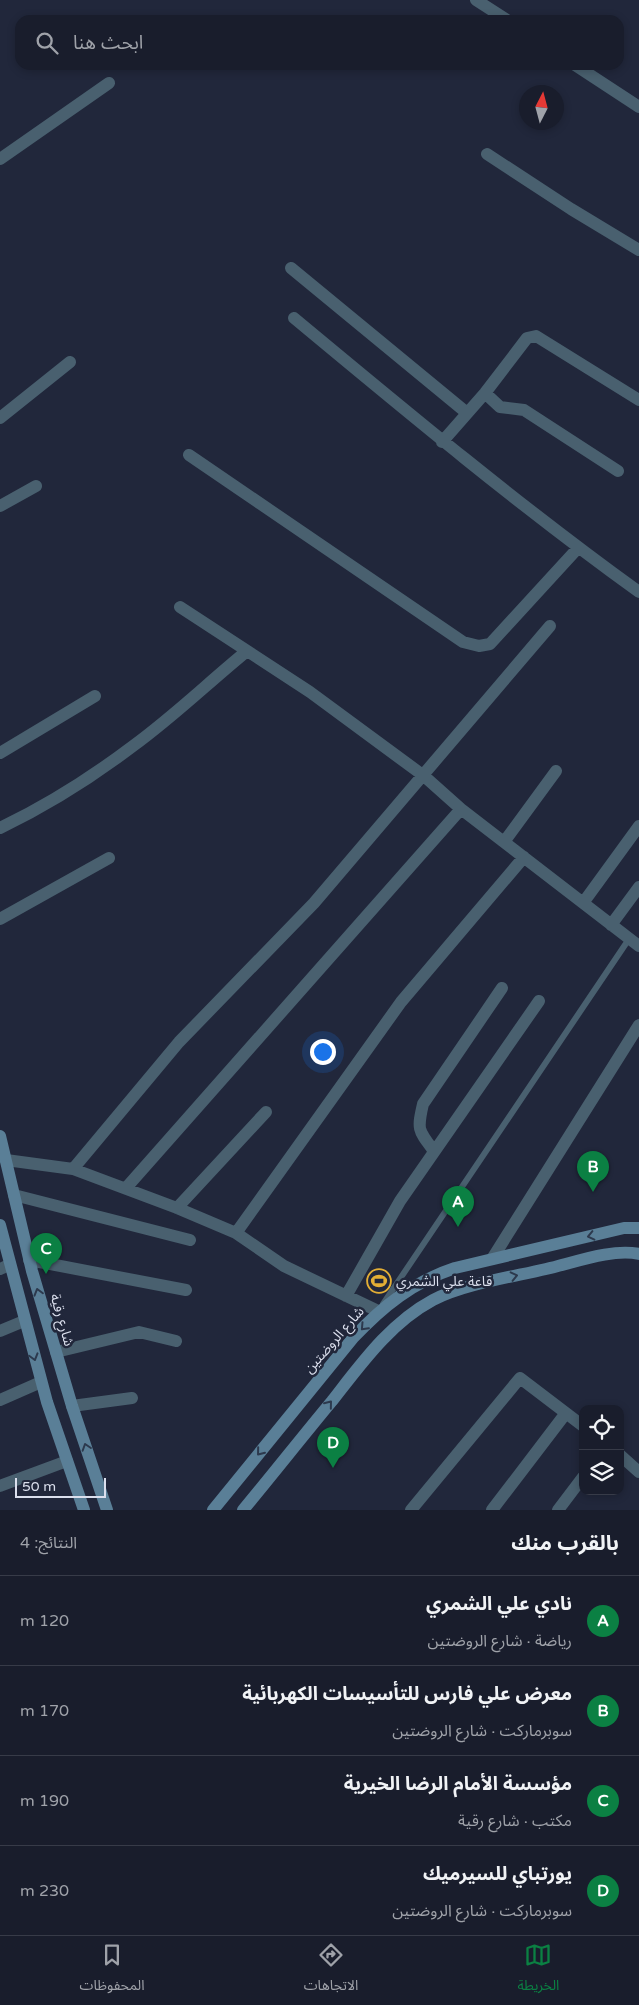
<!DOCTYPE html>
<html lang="ar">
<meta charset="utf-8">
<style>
:root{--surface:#191d2c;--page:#262a38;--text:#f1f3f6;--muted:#9fa2a9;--line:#373b48;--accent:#0b8043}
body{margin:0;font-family:"Varela Round","Noto Sans Arabic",sans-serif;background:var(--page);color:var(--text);direction:rtl}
.controls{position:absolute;right:15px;bottom:15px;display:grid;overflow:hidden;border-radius:10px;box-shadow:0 2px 8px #0003}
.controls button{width:45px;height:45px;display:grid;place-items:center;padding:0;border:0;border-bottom:1px solid var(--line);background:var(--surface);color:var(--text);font:25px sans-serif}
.compass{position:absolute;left:519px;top:85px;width:45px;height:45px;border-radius:50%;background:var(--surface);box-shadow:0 2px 8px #0003;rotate:6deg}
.scale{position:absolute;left:15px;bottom:12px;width:91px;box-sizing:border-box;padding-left:5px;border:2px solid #dbdfed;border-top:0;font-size:14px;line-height:18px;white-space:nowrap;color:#dbdfed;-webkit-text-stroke:4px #21273b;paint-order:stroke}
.you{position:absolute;left:322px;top:1051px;width:18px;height:18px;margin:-12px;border:4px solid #fff;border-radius:50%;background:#1a73e8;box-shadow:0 0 0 8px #1a73e833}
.badge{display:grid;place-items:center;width:32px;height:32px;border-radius:50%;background:var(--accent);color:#fff;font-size:16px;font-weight:700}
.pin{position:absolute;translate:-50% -41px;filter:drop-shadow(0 1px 2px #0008)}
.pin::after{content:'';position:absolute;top:26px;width:18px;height:15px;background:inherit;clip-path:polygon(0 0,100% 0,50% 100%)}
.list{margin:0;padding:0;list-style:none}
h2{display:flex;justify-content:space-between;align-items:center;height:65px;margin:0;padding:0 20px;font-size:21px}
h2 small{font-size:16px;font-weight:400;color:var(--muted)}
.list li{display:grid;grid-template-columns:32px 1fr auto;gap:15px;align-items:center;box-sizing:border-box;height:90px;padding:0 20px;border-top:1px solid var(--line)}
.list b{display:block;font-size:19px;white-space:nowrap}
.list p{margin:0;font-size:16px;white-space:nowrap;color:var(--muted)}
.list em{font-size:16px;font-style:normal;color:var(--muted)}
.icon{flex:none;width:28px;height:28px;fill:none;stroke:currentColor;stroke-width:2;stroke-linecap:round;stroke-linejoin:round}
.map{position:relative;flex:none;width:639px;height:1510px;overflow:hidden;direction:ltr}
.search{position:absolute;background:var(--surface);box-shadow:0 2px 8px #0003;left:15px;right:15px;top:15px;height:55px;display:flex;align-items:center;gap:12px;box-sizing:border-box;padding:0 18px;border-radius:15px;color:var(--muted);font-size:19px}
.sheet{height:425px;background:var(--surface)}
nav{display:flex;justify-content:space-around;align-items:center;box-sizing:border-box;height:70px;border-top:1px solid var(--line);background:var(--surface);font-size:14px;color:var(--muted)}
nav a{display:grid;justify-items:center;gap:2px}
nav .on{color:var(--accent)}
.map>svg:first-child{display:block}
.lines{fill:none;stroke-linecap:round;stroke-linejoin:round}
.lane{stroke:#49606f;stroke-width:6}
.street{stroke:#49606f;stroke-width:12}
.secondary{stroke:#5a7f97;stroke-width:12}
.oneway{stroke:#2c394d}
.labels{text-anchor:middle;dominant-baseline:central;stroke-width:5;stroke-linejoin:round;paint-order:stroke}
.poi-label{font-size:14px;fill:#dbdfed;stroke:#21273b;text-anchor:start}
.street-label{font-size:14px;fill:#dbdfed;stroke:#21273b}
</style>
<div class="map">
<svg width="639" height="1510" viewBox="0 0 639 1510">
<rect width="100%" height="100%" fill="#21273b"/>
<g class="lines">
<path class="lane" d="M383 1304 629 939"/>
<path class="street" d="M476 0 507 20
M575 65 639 107
M487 154 571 209 639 250
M0 159 109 83
M291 268 467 413
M294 318C407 412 520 506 639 592
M485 393 500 407 524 410 618 471
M0 418 70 362
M442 442 485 393 527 338 536 336 639 400
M189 455 463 642 479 646 490 644 578 548
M0 506 36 486
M180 607 310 692 424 776 461 809 639 946
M0 753 95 696
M0 828C46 806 92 777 133 746 173 717 209 682 247 651
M504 842 556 771
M583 903 639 826
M0 919 109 858
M611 925 639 887
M434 1151C418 1130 417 1130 423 1104L502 988
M6 1160 73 1169 177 1208 236 1233 284 1266 378 1311
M73 1169 179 1042 314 903 550 626
M126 1188 461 809
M14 1195 190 1240
M177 1208 266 1112
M236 1233 401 1002 524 857
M492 1259 639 1025
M29 1260 186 1290
M0 1269 9 1265
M346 1296 400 1201 539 1001
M0 1331 24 1321
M56 1352 139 1332 176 1341
M0 1400 41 1382
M72 1406 132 1398
M620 1455 639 1472
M0 1486 67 1461
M411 1510 520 1378 583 1426
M492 1510 566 1413
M558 1510 583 1477"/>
<path class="secondary" d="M0 1136 32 1271 72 1406 107 1510
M0 1225 47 1402 84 1510
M213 1510 353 1338C383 1306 413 1282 455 1268L624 1228H639
M243 1510C273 1474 302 1437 332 1401 361 1364 390 1323 433 1300 464 1284 512 1277 546 1269 573 1263 612 1248 639 1254"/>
</g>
<defs><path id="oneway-chevron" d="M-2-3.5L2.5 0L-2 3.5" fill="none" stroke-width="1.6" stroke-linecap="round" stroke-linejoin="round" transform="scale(1.25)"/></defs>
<g class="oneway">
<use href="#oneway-chevron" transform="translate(591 1236) rotate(167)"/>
<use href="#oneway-chevron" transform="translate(514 1276) rotate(-13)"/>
<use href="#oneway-chevron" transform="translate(38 1292) rotate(-106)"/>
<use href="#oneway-chevron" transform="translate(364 1327) rotate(133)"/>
<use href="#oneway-chevron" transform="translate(34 1357) rotate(74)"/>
<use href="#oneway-chevron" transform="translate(329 1404) rotate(-51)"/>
<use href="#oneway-chevron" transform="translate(86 1447) rotate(-108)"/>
<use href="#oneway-chevron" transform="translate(260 1452) rotate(129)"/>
</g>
<defs>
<g id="stadium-ring" transform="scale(1.25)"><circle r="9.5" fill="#21273b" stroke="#e3ae35" stroke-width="1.5"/><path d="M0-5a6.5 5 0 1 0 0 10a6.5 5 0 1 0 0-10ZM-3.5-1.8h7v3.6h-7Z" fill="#e3ae35"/></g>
</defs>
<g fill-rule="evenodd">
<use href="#stadium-ring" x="379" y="1281"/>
</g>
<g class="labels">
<g class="poi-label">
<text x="396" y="1281">قاعة علي الشمري</text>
</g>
<g class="street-label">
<text transform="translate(62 1320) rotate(74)">شارع رقية</text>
<text transform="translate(334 1340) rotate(-49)">شارع الروضتين</text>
</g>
</g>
</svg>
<div class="controls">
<button><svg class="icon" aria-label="locate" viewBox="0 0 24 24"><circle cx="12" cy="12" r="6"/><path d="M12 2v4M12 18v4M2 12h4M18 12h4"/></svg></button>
<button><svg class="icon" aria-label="layers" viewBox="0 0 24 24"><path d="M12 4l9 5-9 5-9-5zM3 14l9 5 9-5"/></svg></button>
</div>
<svg class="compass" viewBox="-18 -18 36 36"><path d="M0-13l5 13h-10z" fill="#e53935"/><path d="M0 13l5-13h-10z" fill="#9fa2a9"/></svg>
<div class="scale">50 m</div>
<div class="you"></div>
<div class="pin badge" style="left:458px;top:1227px">A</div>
<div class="pin badge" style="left:593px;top:1192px">B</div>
<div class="pin badge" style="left:46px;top:1274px">C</div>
<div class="pin badge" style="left:333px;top:1468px">D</div>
<div class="search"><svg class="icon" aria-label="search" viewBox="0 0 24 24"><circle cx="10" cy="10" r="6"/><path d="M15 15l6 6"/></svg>ابحث هنا</div>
</div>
<section class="sheet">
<h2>بالقرب منك<small>النتائج: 4</small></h2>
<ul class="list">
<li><span class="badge">A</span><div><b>نادي علي الشمري</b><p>رياضة · شارع الروضتين</p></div><em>120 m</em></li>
<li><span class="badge">B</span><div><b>معرض علي فارس للتأسيسات الكهربائية</b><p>سوبرماركت · شارع الروضتين</p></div><em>170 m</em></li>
<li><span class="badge">C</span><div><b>مؤسسة الأمام الرضا الخيرية</b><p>مكتب · شارع رقية</p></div><em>190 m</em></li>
<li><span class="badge">D</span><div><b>يورتباي للسيرميك</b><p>سوبرماركت · شارع الروضتين</p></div><em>230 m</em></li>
</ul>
</section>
<nav>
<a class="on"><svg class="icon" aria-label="map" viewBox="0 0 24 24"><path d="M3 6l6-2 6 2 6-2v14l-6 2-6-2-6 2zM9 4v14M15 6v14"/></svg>الخريطة</a>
<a><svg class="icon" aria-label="directions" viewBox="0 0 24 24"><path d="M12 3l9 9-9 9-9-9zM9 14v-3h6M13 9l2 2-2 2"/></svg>الاتجاهات</a>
<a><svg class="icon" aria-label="saved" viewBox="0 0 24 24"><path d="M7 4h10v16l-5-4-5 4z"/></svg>المحفوظات</a>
</nav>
